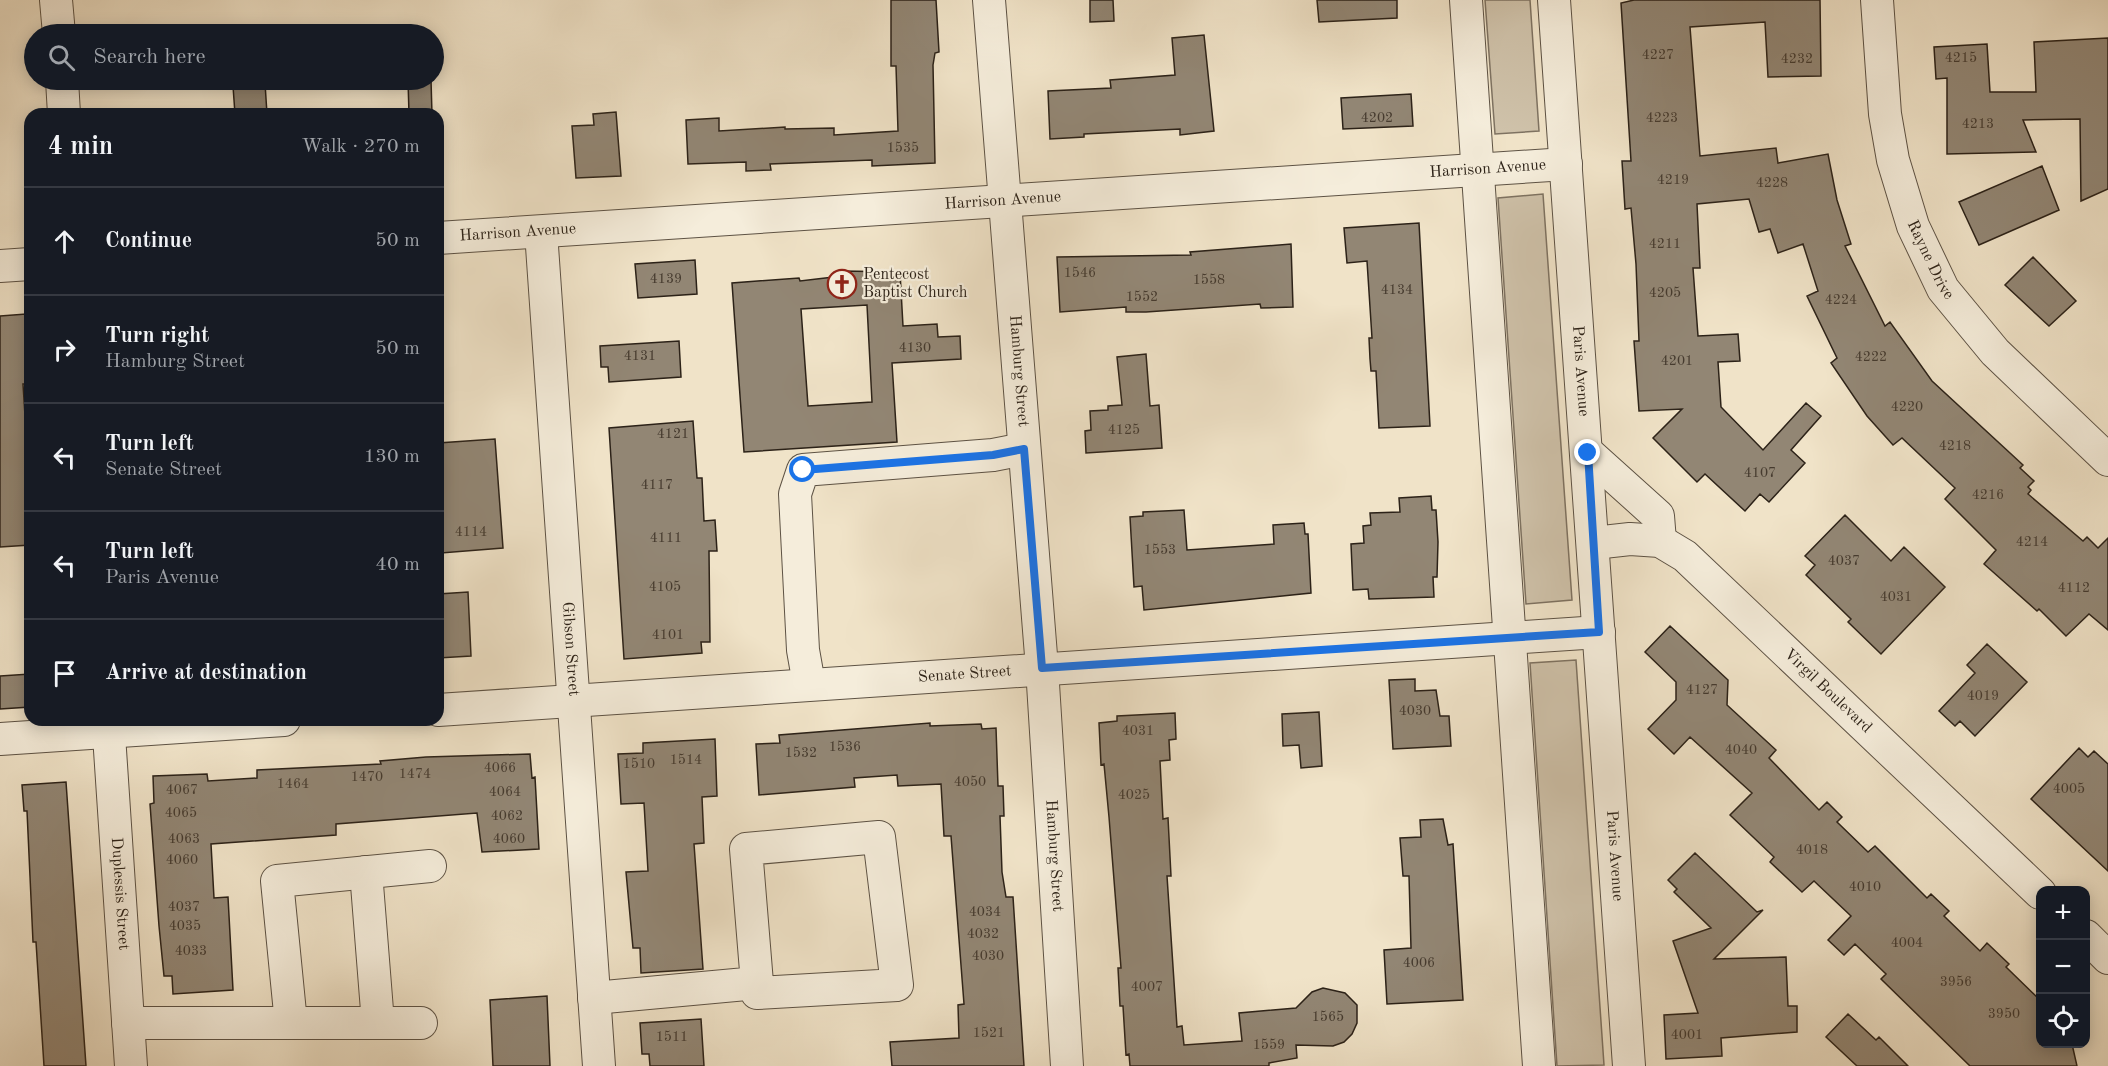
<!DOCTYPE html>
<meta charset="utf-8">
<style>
:root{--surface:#171b24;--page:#242831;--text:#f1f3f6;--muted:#9ea1a6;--line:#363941}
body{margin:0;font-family:"Old Standard TT",serif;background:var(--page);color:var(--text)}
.controls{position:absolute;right:18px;bottom:18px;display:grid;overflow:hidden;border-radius:12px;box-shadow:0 3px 15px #0003}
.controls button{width:54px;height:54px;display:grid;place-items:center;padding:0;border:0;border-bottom:2px solid var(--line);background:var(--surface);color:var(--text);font:30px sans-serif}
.stop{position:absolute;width:18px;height:18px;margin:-14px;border:4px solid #1a73e8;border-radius:50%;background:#fff}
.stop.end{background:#1a73e8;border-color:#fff;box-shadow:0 2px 6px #0008}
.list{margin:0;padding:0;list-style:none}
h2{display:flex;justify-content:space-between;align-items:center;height:78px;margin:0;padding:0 24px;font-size:26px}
h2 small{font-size:20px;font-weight:400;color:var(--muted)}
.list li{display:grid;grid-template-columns:39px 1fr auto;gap:18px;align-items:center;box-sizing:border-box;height:108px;padding:0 24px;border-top:2px solid var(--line)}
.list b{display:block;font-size:22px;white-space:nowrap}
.list p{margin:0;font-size:20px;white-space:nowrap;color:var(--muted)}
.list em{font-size:20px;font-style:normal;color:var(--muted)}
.icon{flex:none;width:33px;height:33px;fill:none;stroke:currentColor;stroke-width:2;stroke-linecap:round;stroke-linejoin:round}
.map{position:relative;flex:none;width:2108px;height:1066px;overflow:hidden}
.search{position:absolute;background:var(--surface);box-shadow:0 3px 15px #0003;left:24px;top:24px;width:420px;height:66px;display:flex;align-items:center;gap:15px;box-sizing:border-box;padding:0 21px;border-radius:33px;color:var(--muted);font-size:22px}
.panel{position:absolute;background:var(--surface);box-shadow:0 3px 15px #0003;left:24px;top:108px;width:420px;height:618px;border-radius:18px}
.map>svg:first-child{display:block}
.green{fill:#cfc2aa;stroke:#7e7261;stroke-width:1.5}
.building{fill:#928674;stroke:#2c2218;stroke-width:1.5;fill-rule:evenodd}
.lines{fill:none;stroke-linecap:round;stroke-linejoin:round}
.minor-casing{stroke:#5d5244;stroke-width:34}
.minor{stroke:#f5eddb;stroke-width:32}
.route{stroke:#1a73e8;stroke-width:8}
.labels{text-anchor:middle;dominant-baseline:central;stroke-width:4.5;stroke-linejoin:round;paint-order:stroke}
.number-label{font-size:14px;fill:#463b2f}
.street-label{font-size:16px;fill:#2c2218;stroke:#f5eddb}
.poi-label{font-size:16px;fill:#2c2218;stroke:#f5eddb;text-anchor:start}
</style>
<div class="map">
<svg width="2108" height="1066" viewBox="0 0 2108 1066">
<rect width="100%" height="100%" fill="#f0e3c8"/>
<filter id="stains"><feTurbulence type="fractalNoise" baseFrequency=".00333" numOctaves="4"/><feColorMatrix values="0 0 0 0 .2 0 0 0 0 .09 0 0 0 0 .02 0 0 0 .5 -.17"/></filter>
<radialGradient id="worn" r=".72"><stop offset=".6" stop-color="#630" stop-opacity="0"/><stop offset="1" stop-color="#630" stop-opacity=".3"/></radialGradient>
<path class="green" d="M1485 0H1530L1539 131 1495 134Z
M1543 194 1572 600 1526 604 1498 198Z
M1576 660 1604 1065 1557 1066 1530 663Z"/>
<path class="building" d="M891 0H936L939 52 935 53 933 65 935 163 872 166V160L770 164 771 170 746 171V162L688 164 686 120 719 118V131L785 127V129L834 128V135L898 131 896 66H891Z
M1090 0H1113L1114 21 1090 22Z
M1317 0H1397V18L1319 22Z
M1634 0H1820L1821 76 1768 77 1765 22 1690 27 1700 156 1776 148 1778 163 1828 154 1837 200 1851 244 1845 246 1885 326 1890 322 1932 381 2023 465 2020 468 2034 481 2028 487 2031 490 2028 494 2083 541 2087 537 2098 548 2108 538V630L2089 614 2066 636 2039 609 2037 611 1984 564 1996 550 1945 499 1955 488 1902 438 1893 445 1867 416 1831 363 1837 358 1807 296 1818 291 1803 244 1778 253 1770 229 1759 232 1749 199 1697 204 1700 268H1693L1698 336 1738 334 1740 361 1718 362 1721 407 1763 450 1806 403 1821 416 1791 450 1805 463 1769 502 1760 494 1745 511 1705 474 1697 482 1653 438 1682 409 1639 411 1634 341H1639L1636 264 1631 208 1625 209 1622 161H1631L1621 3Z
M1204 35 1214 131 1180 135V129L1084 134V137L1050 139 1048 91 1111 88 1110 80 1175 75 1172 38Z
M2108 38V189L2081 201 2080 119 2023 120 2036 152 1947 154V78L1936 79 1934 47 1987 44 1990 92H2036L2034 42Z
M408 80H431L432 114H409Z
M265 83 267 114H235L233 86Z
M1411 94 1413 126 1343 129 1341 98Z
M616 112 621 176 576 178 572 126 594 125 593 114Z
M2042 166 2059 210 1979 245 1959 202Z
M1419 223 1430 426 1379 428 1376 371H1371L1370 359 1369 338H1372L1367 261 1347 263 1344 228Z
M1291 244 1293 307 1261 308 1260 304 1146 312H1126V307L1060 312 1057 257 1191 255 1190 252Z
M2033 257 2076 301 2049 326 2005 285Z
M695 260 697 294 638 298 635 264Z
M842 271 900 272 903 326 937 324 938 337 960 336 961 359 892 363 897 442 744 452 732 283 799 278 800 281 842 276ZM867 305 872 402 808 406 801 309Z
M26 314 30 384H23L30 495V545L0 547V316Z
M679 341 681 377 609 382 608 367H601L600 346Z
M1146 354 1150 406 1159 405 1162 448 1086 453 1085 431 1091 430 1090 411 1108 410V406L1122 405 1117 357Z
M693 421 697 478H702L704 521 715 520 717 551H709L710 642H701L702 653 624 659 609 428Z
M495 439 503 548 441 553 438 534V443Z
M1431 496 1432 510H1436L1438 542 1437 577H1433L1434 597 1369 599 1368 589 1353 590 1351 544 1364 543 1363 526 1371 525 1370 513 1400 512 1399 498Z
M1184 510 1187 550 1274 544 1273 525 1304 523 1305 534H1308L1311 593 1144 610 1142 586 1134 587 1130 517 1143 516V512Z
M1845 515 1891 561 1904 547 1945 587 1881 654 1848 622 1851 619 1806 575 1815 565 1805 556Z
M468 592 471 656 438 658V594Z
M1670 626 1728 680 1727 705 1776 750 1769 758 1819 810 1827 802 1842 817 1837 822 1868 852 1875 846 1927 898 1931 894 1949 911 1944 916 1980 951 1987 943 2009 964 2006 967 2040 1000V1044H2072L2077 1066H1970L1881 979 1886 974 1855 944 1844 955 1828 940 1851 916 1814 881 1802 892 1770 862 1774 857 1730 815 1752 793 1690 737 1674 754 1648 729 1676 700V682L1645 652Z
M1987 644 2027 682 1975 736 1960 721 1955 726 1939 711 1975 673 1967 665Z
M30 674V707L0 709V676Z
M1415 679V691L1436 690 1440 716H1449L1451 746 1393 749 1389 680Z
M1319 712 1322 766 1301 768 1299 745 1283 746 1282 714Z
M1175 713 1176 739 1169 740 1170 760 1160 761 1163 819 1168 818 1171 876H1167L1177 1027 1182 1026 1184 1045 1242 1041 1239 1013 1296 1008 1312 992 1323 988 1345 993 1357 1005V1023L1352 1034 1344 1042 1333 1046 1296 1045 1297 1058 1269 1063V1066H1130L1129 1054 1126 1055 1123 1006H1120L1118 968H1121L1109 817 1104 764 1101 765 1099 723 1117 721V716Z
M930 723V726L981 724 982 729 996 728 998 786H1003L1004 816H1000L1002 872 1006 897H1013L1024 1066H892L890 1042 959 1038 958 1005 964 1004 951 836H944L941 784 898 786 897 775 854 778 855 787 759 795 756 744 780 743 779 735Z
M715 739 717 796 702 797 704 843 694 844 703 969 641 973 640 948H633L626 872 648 871 644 803 621 804 618 754 643 753V743Z
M2079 748 2088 757 2094 751 2108 764V871L2031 799Z
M530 754 532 778 535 777 539 849 482 852 477 813 336 824V835L211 844 214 898 228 897 233 990 173 994 172 976H164L159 926 150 804 154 803 153 776 207 774 208 781 257 778V770L381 764 380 761 426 757Z
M66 782 86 1066H44L36 942H33L27 811H24L22 785Z
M1443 819 1448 845 1453 844 1463 1000 1387 1004 1384 950 1411 948 1409 876H1403L1400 838 1421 837 1420 820Z
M1695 853 1757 912 1763 910 1714 959 1786 957 1788 1006H1797V1032L1721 1038 1722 1056 1666 1059 1664 1015 1698 1013 1673 941 1711 928 1674 892 1677 889 1668 880Z
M547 996 550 1066H493L490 1000Z
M1848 1014 1876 1040 1879 1037 1908 1066H1857L1826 1037Z
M701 1019 704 1066H650L649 1054H642L640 1023Z"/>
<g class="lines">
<g class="minor-casing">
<g id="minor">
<path d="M56 0 59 34"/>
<path id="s1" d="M989 0 1042 668 1067 1066"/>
<path d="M1466 0 1539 1066"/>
<path id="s2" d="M1554 0 1629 1066"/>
<path id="s3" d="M1877 0 1885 114 1893 160 1913 226 1943 289 1995 352 2108 460"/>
<path d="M62 80 64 114"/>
<path id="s4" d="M541 232 599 1066"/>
<path id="s5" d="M438 238 1566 164"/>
<path d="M0 266 30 264"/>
<path d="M1588 453 1658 516 1660 541"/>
<path id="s6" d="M1594 543 1630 539 1660 541 1685 556 2040 893"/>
<path d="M809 684 803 650 795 494 803 470 993 455 1024 449"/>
<path id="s7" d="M438 710 1599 632"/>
<path id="s8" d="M108 720 131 1066"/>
<path d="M0 739 284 720"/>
<path d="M366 872 378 1023"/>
<path d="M2086 936 2108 958"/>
<path d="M594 998 757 983 746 849 879 837 897 985 757 993V983"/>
<path d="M128 1023H421"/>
<path d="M291 1023 277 881 430 866"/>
</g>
</g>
<use href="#minor" class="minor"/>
</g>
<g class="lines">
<path class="route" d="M803 470 993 455 1024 449 1042 668 1599 632 1588 453"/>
</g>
<defs>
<g id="church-ring" transform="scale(1.5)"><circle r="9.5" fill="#f5eddb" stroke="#8f2418" stroke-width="1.5"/><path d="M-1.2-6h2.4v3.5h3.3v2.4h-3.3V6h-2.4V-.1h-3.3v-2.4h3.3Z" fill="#8f2418"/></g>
</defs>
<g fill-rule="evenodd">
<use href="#church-ring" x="842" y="284"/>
</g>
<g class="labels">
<g class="number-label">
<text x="1658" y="55">4227</text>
<text x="1961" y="58">4215</text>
<text x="1797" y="59">4232</text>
<text x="1377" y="118">4202</text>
<text x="1662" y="118">4223</text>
<text x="1978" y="124">4213</text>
<text x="903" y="148">1535</text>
<text x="1673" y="180">4219</text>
<text x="1772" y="183">4228</text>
<text x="1665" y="244">4211</text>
<text x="1080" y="273">1546</text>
<text x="666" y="279">4139</text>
<text x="1209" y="280">1558</text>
<text x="1397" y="290">4134</text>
<text x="1665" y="293">4205</text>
<text x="1142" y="297">1552</text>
<text x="1841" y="300">4224</text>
<text x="915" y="348">4130</text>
<text x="640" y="356">4131</text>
<text x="1871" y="357">4222</text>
<text x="1677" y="361">4201</text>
<text x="1907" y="407">4220</text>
<text x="1124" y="430">4125</text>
<text x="673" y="434">4121</text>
<text x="1955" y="446">4218</text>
<text x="1760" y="473">4107</text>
<text x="657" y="485">4117</text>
<text x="1988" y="495">4216</text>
<text x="471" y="532">4114</text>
<text x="666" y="538">4111</text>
<text x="2032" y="542">4214</text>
<text x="1160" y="550">1553</text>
<text x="1844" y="561">4037</text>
<text x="665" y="587">4105</text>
<text x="2074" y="588">4112</text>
<text x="1896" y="597">4031</text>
<text x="668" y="635">4101</text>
<text x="1702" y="690">4127</text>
<text x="1983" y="696">4019</text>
<text x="1415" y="711">4030</text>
<text x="1138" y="731">4031</text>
<text x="845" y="747">1536</text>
<text x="1741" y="750">4040</text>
<text x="801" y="753">1532</text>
<text x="686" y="760">1514</text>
<text x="639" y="764">1510</text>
<text x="500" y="768">4066</text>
<text x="415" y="774">1474</text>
<text x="367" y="777">1470</text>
<text x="970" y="782">4050</text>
<text x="293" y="784">1464</text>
<text x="2069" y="789">4005</text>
<text x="182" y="790">4067</text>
<text x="505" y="792">4064</text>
<text x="1134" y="795">4025</text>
<text x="181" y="813">4065</text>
<text x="507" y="816">4062</text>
<text x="184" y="839">4063</text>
<text x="509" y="839">4060</text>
<text x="1812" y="850">4018</text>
<text x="182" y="860">4060</text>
<text x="1865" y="887">4010</text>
<text x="184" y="907">4037</text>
<text x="985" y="912">4034</text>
<text x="185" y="926">4035</text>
<text x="983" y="934">4032</text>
<text x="1907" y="943">4004</text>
<text x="191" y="951">4033</text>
<text x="988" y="956">4030</text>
<text x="1419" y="963">4006</text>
<text x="1956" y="982">3956</text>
<text x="1147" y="987">4007</text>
<text x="2004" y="1014">3950</text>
<text x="1328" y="1017">1565</text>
<text x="989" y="1033">1521</text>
<text x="1687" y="1035">4001</text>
<text x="672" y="1037">1511</text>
<text x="1269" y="1045">1559</text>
</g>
<g class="street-label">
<text stroke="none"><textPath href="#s5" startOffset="1052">Harrison Avenue</textPath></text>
<text stroke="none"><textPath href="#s5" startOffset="566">Harrison Avenue</textPath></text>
<text stroke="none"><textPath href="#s5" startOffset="80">Harrison Avenue</textPath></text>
<text stroke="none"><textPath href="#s3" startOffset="268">Rayne Drive</textPath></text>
<text stroke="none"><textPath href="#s1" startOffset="372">Hamburg Street</textPath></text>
<text stroke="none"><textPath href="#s2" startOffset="372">Paris Avenue</textPath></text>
<text stroke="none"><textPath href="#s4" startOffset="418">Gibson Street</textPath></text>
<text stroke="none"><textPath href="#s7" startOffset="528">Senate Street</textPath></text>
<text stroke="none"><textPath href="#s6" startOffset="292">Virgil Boulevard</textPath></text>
<text stroke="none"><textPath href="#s1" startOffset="858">Hamburg Street</textPath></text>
<text stroke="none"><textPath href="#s2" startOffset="858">Paris Avenue</textPath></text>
<text stroke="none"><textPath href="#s8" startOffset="174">Duplessis Street</textPath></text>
</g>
<g class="poi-label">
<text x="863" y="275">Pentecost<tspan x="863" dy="18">Baptist Church</tspan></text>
</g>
</g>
<rect width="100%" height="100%" filter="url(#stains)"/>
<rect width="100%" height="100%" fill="url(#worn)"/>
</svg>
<div class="controls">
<button>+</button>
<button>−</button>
<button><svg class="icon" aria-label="locate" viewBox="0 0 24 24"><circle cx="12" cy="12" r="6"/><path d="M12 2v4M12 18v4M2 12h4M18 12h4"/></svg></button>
</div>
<div class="stop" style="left:803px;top:470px"></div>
<div class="stop end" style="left:1588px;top:453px"></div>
<div class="search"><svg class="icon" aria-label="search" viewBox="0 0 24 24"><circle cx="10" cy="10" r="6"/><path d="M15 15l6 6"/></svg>Search here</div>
<section class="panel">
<h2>4 min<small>Walk · 270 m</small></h2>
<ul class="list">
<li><svg class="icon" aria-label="ahead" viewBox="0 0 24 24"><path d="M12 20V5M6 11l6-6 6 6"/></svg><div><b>Continue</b></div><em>50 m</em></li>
<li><svg class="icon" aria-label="right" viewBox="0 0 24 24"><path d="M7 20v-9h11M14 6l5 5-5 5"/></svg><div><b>Turn right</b><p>Hamburg Street</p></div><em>50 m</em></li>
<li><svg class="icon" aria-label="left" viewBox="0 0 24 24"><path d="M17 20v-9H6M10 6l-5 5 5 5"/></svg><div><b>Turn left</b><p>Senate Street</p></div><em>130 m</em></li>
<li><svg class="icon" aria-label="left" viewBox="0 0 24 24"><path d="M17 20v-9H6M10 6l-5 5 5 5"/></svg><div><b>Turn left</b><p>Paris Avenue</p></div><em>40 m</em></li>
<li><svg class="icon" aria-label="arrive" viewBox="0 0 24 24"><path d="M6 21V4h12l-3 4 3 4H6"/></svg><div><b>Arrive at destination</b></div></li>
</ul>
</section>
</div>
